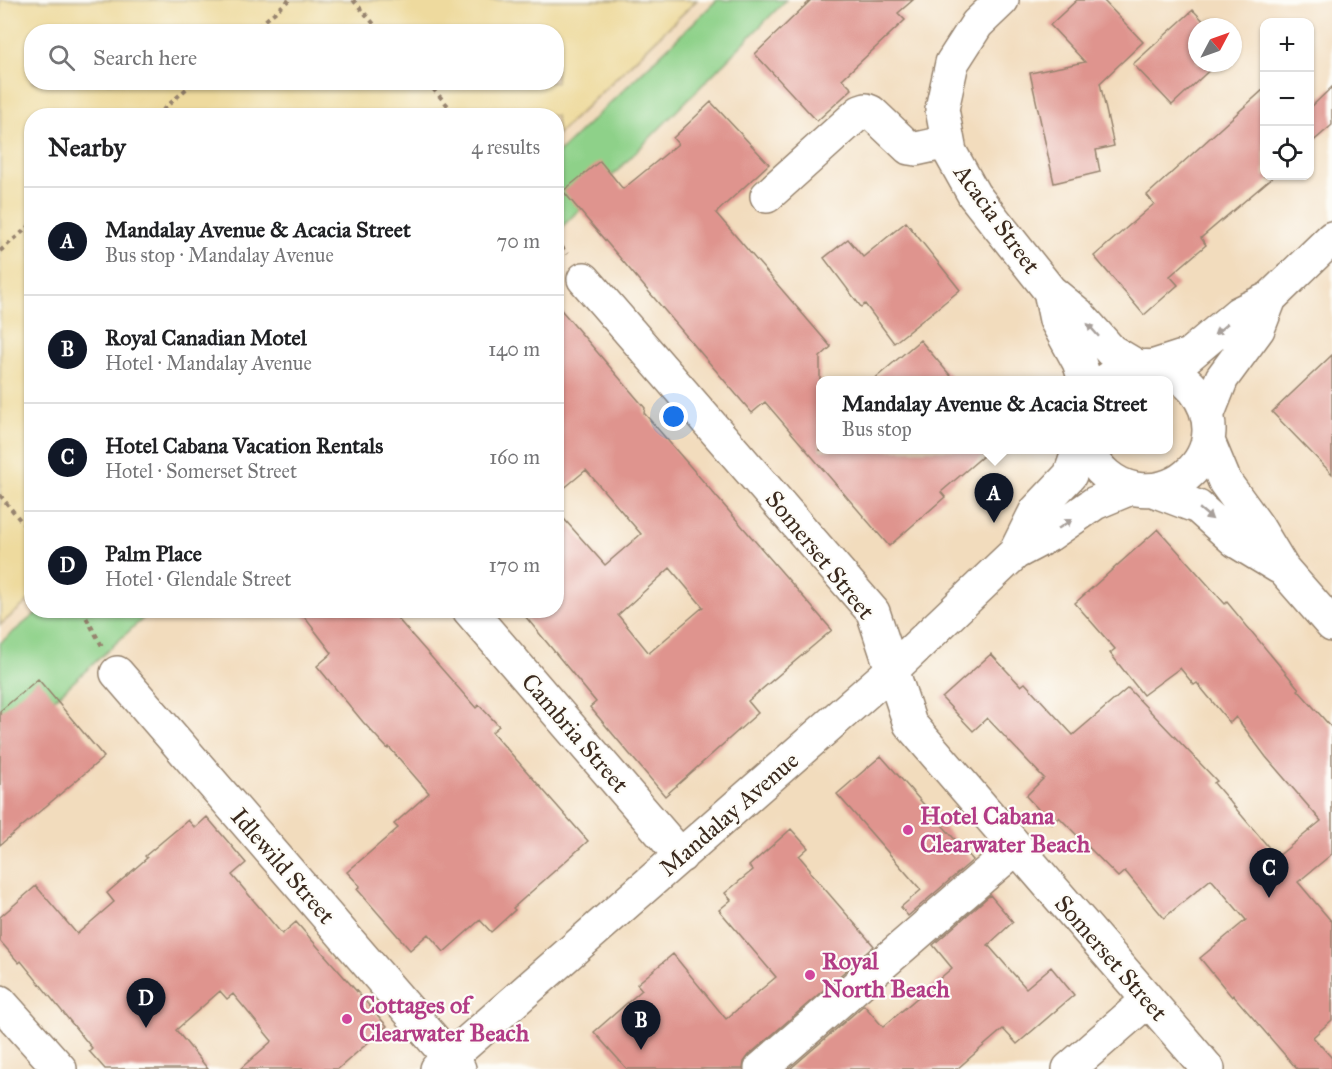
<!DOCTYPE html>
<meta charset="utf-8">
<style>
:root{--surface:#fff;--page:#f6f6f6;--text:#202124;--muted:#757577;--line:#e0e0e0;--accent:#111827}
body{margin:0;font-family:"IM FELL Great Primer",serif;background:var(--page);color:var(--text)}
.controls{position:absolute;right:18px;top:18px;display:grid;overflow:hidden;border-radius:12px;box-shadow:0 2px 4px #0004}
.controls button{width:54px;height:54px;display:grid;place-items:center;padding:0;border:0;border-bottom:2px solid var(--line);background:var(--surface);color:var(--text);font:30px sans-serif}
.compass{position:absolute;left:1188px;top:18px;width:54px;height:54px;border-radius:50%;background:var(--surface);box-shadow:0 2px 4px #0004;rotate:49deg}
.you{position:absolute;left:674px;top:417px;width:21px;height:21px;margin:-15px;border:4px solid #fff;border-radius:50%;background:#1a73e8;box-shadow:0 0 0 9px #1a73e833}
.badge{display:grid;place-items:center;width:39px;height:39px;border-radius:50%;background:var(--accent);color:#fff;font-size:20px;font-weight:700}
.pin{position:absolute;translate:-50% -50px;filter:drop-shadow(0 2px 3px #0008)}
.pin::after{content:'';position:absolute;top:32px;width:21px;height:18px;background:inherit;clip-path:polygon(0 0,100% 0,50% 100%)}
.popup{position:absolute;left:816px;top:376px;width:357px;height:78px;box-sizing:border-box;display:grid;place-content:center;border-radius:12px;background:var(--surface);filter:drop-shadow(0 2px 4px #0005);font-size:20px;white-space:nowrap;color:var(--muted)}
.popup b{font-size:22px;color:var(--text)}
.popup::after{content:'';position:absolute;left:50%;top:100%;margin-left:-12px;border:12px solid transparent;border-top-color:var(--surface)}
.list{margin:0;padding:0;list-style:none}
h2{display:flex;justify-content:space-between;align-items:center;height:78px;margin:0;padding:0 24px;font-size:26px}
h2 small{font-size:20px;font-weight:400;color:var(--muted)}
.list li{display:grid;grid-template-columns:39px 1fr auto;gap:18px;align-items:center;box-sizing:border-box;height:108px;padding:0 24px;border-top:2px solid var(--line)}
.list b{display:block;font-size:22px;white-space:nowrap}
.list p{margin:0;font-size:20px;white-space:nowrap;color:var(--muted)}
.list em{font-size:20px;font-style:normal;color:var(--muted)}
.icon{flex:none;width:33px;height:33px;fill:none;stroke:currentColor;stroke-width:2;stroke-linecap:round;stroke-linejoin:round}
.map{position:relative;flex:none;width:1332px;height:1069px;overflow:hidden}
.search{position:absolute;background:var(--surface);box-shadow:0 2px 4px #0004;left:24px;top:24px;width:540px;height:66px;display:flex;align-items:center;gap:15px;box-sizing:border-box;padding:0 21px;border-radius:24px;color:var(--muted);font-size:22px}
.panel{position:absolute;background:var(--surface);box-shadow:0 2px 4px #0004;left:24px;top:108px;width:540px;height:510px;border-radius:24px}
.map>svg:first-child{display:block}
.green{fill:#8ed189;stroke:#647e54;stroke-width:1.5}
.sand{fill:#eeda9e;stroke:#94825e;stroke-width:1.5;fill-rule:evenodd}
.building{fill:#df948e;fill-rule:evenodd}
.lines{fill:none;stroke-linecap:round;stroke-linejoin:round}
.minor-casing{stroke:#96836e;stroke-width:36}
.path{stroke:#96836e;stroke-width:4;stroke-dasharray:4.5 4.5;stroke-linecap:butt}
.minor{stroke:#fff;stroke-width:33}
.oneway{fill:#a79f9a}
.hotel-dot{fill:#d1479c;stroke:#fdfcf7;stroke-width:2}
.labels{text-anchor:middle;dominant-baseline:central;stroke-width:4.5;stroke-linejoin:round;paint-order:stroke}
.street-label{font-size:24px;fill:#3b2a1e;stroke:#fdfcf7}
.hotel-label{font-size:24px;font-weight:bold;fill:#b23c85;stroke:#fdfcf7;text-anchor:start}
</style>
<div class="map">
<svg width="1332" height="1069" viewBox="0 0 1332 1069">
<rect width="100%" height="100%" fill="#fdfcf7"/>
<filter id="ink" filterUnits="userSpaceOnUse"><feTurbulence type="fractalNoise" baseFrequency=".0167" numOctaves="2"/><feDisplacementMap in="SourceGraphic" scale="12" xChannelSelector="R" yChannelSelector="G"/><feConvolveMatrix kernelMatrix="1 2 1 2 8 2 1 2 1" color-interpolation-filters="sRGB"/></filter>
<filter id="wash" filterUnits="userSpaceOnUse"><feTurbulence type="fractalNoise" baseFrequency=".008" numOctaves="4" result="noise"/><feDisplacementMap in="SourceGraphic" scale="24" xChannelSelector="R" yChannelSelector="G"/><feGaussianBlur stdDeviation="1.35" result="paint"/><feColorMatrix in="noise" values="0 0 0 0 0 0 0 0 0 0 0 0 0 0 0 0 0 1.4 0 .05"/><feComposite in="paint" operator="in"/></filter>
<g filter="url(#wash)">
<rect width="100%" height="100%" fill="#f2dcbd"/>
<path class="green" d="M717 0H786L557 232V154Z
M39 611H151L0 749V643Z"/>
<path class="sand" d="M0 0H697L557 135 556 116H32L31 599 0 625ZM32 32H556V82H32Z"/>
<g id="blocks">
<path class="building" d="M811 0H913L898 13 905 20 842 79 852 89 817 121 755 54Z
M1077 0H1103L1143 42 1100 83 1114 146 1096 150 1100 172 1054 183 1030 73 1085 62 1050 25Z
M1193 10 1209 27H1197V63H1217L1172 105 1133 64Z
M1332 87V125L1310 144V108Z
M1264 89V176H1274L1201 238 1206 245 1170 276 1178 285 1144 315 1094 256 1154 204 1147 195Z
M711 102 769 164 716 213 831 347 820 357V450H990L941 492 945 497 889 546 765 402 752 413 563 191 600 161 623 189 678 144 673 138Z
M906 222 960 290 894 343 865 304 861 307 824 258 848 239 863 257Z
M556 304 645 408 644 413 832 630 748 701 758 713 665 796 590 707 596 702 520 610H556V510L605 565 641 534 586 470 556 495ZM670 568 703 607 649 653 618 615Z
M920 340 955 381H872Z
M1332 355V474L1272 412Z
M1158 529 1225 604 1227 602 1299 689 1298 690 1332 728V854L1298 882 1332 922V1020L1313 1037 1332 1058V1069H1297L1233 995 1232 997 1200 958 1246 920 1211 879 1164 918 1125 871 1118 877 1059 817 1052 824 1026 796 1044 778 987 718 973 731 942 698 991 654 1021 686 1025 683 1073 735 1128 688 1217 781 1214 783 1277 857 1321 821 1266 757 1236 717 1230 723 1197 683 1194 685 1180 668 1143 695 1110 653 1115 649 1075 603Z
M299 610H390L476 708 479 705 499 726 492 732 588 841 513 908 515 910 491 932 480 920 444 952 428 934 410 950 357 889 360 886 347 872 398 828 394 824 429 793 389 747 388 749 363 722 317 666 332 653Z
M38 679 104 757 0 845V711Z
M881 756 973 860 908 916 901 907 921 890 837 794Z
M207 817 246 863 232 875 282 934 296 922 387 1026 338 1069H240L272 1041 233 994 227 999 220 991 176 1030 208 1069H105L89 1051 92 1048 21 961 19 963 0 941V917L36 886 77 934 114 902 107 893 147 858 145 856 188 820 195 828Z
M791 829 808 848 799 856 810 869V872L874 946 749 1055 744 1062 743 1069H627L594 1032 642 990 637 984 673 954 726 1019 776 977 719 910 731 900 725 893 753 870 749 866Z
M990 895 1013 922 988 945 1026 988 1051 967 1074 995 1017 1044 1003 1029 957 1069H790L864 1005 883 1027 952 968 933 945Z"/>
</g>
</g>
<g filter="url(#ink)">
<use href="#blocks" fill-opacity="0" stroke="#96836e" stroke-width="1.5"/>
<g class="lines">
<g class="minor-casing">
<path id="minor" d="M1002 0 977 24 952 63 942 109 950 152 974 195 1050 291 1078 314 1111 351 1138 367
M767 196 860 112 866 110 871 112 909 148 916 149 948 142
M584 279 873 612 910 724 1208 1069
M1050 291 1056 320 1079 362 1085 380
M1155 366 1189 355 1239 313 1270 298 1332 238
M1207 416 1222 378 1258 329 1270 298
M1208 441 1225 482 1257 526 1283 569 1332 625
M1089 450C1095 469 1115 486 1136 489 1154 492 1173 487 1187 475 1246 424 1175 332 1107 380
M1153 490 1198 507 1236 541 1279 567
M1015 553 1036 511 1070 475 1079 450
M469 610 681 856
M117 673 459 1069
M0 1002 60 1069
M437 1069 892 670 1015 553 1049 535 1095 503 1131 488
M761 1069 1016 848
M1069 1069 1148 1000"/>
</g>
<path class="path" d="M353 0 381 32
M252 32 289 0
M427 82 457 116
M156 116 194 82
M556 239 567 254
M0 251 32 224
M0 495 32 535
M82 610 102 646"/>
<use href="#minor" class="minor"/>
</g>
<defs><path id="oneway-solid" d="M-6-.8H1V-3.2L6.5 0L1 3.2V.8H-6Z" transform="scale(1.5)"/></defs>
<g class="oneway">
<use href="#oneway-solid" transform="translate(1221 329) rotate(140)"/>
<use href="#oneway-solid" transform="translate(1093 330) rotate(-132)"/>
<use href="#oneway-solid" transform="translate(1206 514) rotate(40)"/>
<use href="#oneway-solid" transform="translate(1065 524) rotate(-34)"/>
</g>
</g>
<g class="hotel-dot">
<circle cx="908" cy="830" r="6"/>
<circle cx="810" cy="975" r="6"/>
<circle cx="347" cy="1019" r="6"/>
</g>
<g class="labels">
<g class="street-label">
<text transform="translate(997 219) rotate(54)">Acacia Street</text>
<text transform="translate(820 555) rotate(51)">Somerset Street</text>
<text transform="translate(575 733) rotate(49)">Cambria Street</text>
<text transform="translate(729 814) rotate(-41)">Mandalay Avenue</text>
<text transform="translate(283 866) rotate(49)">Idlewild Street</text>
<text transform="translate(1111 958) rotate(49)">Somerset Street</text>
</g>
<g class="hotel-label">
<text x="920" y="816">Hotel Cabana<tspan x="920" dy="28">Clearwater Beach</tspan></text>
<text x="822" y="961">Royal<tspan x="822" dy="28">North Beach</tspan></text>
<text x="359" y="1005">Cottages of<tspan x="359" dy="28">Clearwater Beach</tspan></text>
</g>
</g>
</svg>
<div class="controls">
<button>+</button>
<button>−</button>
<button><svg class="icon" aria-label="locate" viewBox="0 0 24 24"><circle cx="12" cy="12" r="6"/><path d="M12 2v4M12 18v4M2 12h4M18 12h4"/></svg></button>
</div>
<svg class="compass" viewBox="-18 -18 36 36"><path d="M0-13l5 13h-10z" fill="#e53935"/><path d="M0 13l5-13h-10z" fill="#757577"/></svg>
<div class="you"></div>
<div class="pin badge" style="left:994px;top:523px">A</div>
<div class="popup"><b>Mandalay Avenue &amp; Acacia Street</b>Bus stop</div>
<div class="pin badge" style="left:641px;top:1050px">B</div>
<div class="pin badge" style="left:1269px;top:898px">C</div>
<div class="pin badge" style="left:146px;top:1028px">D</div>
<div class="search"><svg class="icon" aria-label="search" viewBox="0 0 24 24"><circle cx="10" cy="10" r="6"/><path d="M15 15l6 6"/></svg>Search here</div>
<section class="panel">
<h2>Nearby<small>4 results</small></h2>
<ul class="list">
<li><span class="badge">A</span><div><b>Mandalay Avenue &amp; Acacia Street</b><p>Bus stop · Mandalay Avenue</p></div><em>70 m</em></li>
<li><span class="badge">B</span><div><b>Royal Canadian Motel</b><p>Hotel · Mandalay Avenue</p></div><em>140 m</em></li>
<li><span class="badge">C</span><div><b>Hotel Cabana Vacation Rentals</b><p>Hotel · Somerset Street</p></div><em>160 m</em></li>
<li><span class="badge">D</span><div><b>Palm Place</b><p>Hotel · Glendale Street</p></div><em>170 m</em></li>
</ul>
</section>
</div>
